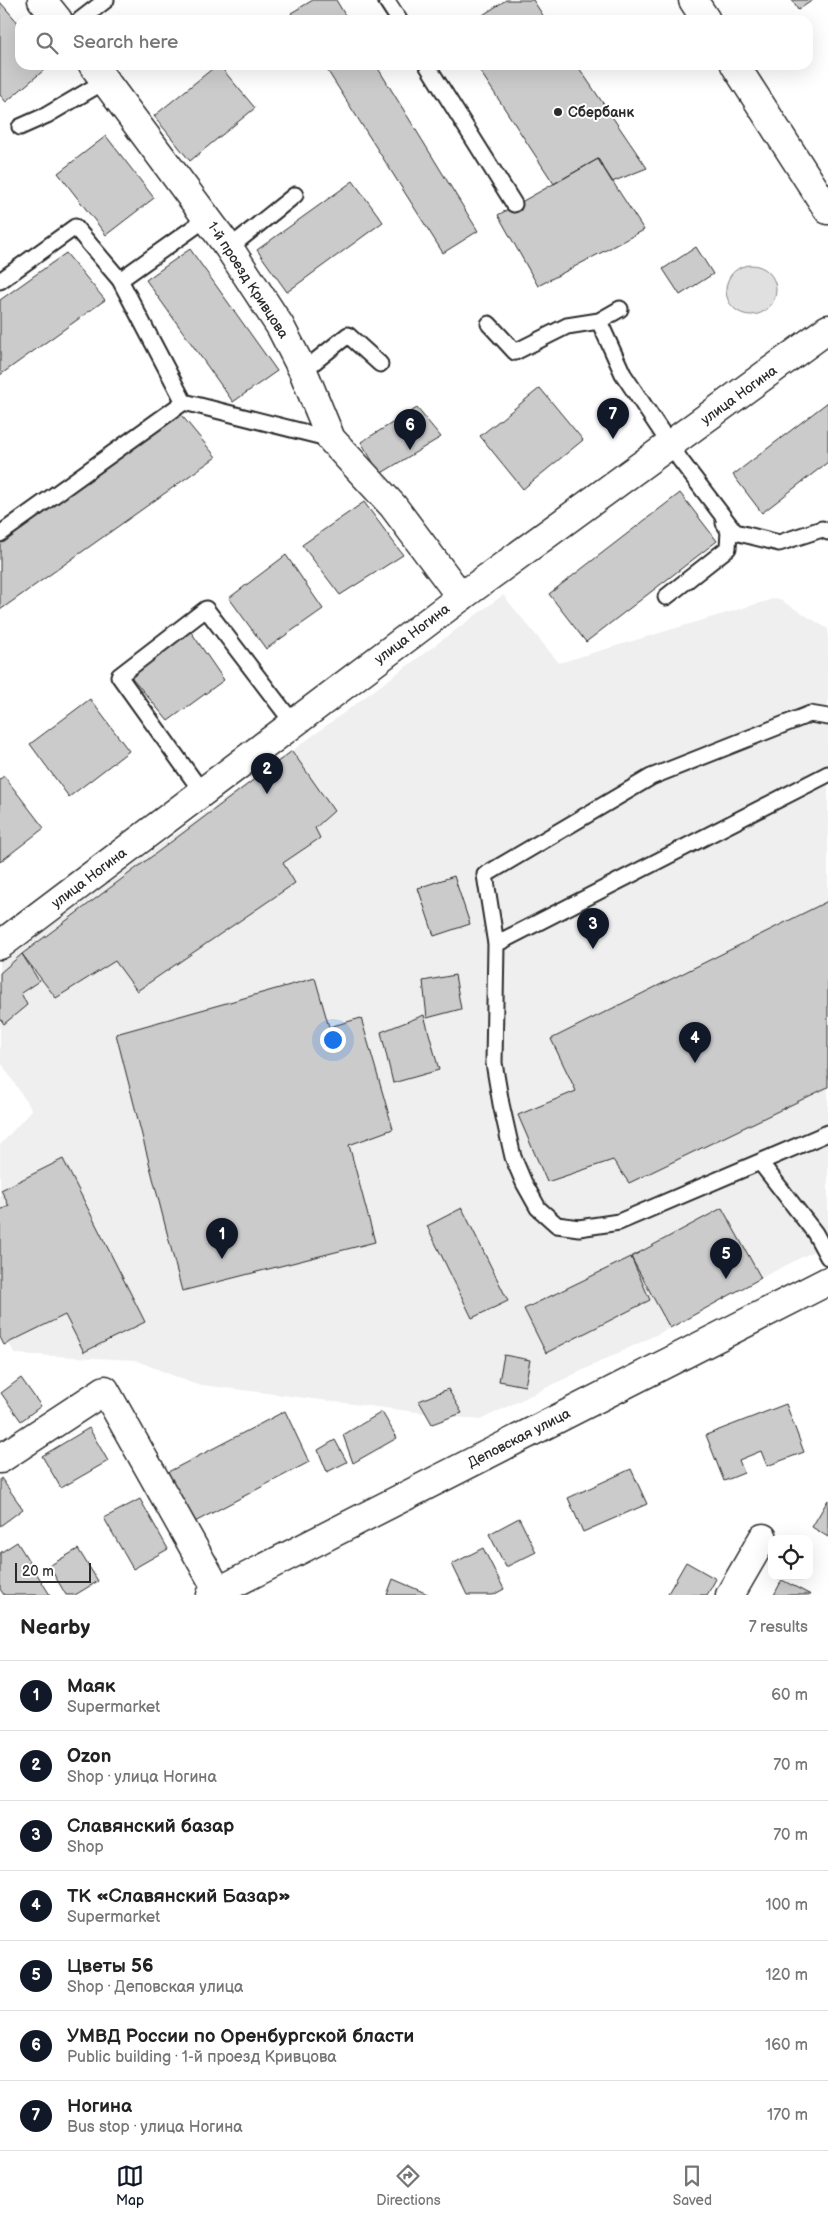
<!DOCTYPE html>
<meta charset="utf-8">
<style>
:root{--surface:#fff;--page:#f2f2f2;--text:#222;--muted:#767676;--line:#e0e0e0;--accent:#111827}
body{margin:0;font-family:"Balsamiq Sans",sans-serif;background:var(--page);color:var(--text)}
.controls{position:absolute;right:15px;bottom:15px;display:grid;overflow:hidden;border-radius:10px;box-shadow:0 5px 20px #0002}
.controls button{width:45px;height:45px;display:grid;place-items:center;padding:0;border:0;border-bottom:1px solid var(--line);background:var(--surface);color:var(--text);font:25px sans-serif}
.scale{position:absolute;left:15px;bottom:12px;width:76px;box-sizing:border-box;padding-left:5px;border:2px solid #2b2b2b;border-top:0;font-size:14px;line-height:18px;white-space:nowrap;color:#2b2b2b;-webkit-text-stroke:4px #fff;paint-order:stroke}
.you{position:absolute;left:332px;top:1039px;width:18px;height:18px;margin:-12px;border:4px solid #fff;border-radius:50%;background:#1a73e8;box-shadow:0 0 0 8px #1a73e833}
.badge{display:grid;place-items:center;width:32px;height:32px;border-radius:50%;background:var(--accent);color:#fff;font-size:16px;font-weight:700}
.pin{position:absolute;translate:-50% -41px;filter:drop-shadow(0 1px 2px #0008)}
.pin::after{content:'';position:absolute;top:26px;width:18px;height:15px;background:inherit;clip-path:polygon(0 0,100% 0,50% 100%)}
.list{margin:0;padding:0;list-style:none}
h2{display:flex;justify-content:space-between;align-items:center;height:65px;margin:0;padding:0 20px;font-size:21px}
h2 small{font-size:16px;font-weight:400;color:var(--muted)}
.list li{display:grid;grid-template-columns:32px 1fr auto;gap:15px;align-items:center;box-sizing:border-box;height:70px;padding:0 20px;border-top:1px solid var(--line)}
.list b{display:block;font-size:19px;white-space:nowrap}
.list p{margin:0;font-size:16px;white-space:nowrap;color:var(--muted)}
.list em{font-size:16px;font-style:normal;color:var(--muted)}
.icon{flex:none;width:28px;height:28px;fill:none;stroke:currentColor;stroke-width:2;stroke-linecap:round;stroke-linejoin:round}
.map{position:relative;flex:none;width:828px;height:1595px;overflow:hidden}
.search{position:absolute;background:var(--surface);box-shadow:0 5px 20px #0002;left:15px;right:15px;top:15px;height:55px;display:flex;align-items:center;gap:12px;box-sizing:border-box;padding:0 18px;border-radius:15px;color:var(--muted);font-size:19px}
.sheet{height:555px;background:var(--surface)}
nav{display:flex;justify-content:space-around;align-items:center;box-sizing:border-box;height:70px;border-top:1px solid var(--line);background:var(--surface);font-size:14px;color:var(--muted)}
nav a{display:grid;justify-items:center;gap:2px}
nav .on{color:var(--accent)}
.map>svg:first-child{display:block}
.built{fill:#efefef}
.green{fill:#e0e0e0;stroke:#868686}
.building{fill:#cbcbcb;stroke:#2b2b2b}
.lines{fill:none;stroke-linecap:round;stroke-linejoin:round}
.lane-casing{stroke:#2b2b2b;stroke-width:19}
.street-casing{stroke:#2b2b2b;stroke-width:31}
.secondary-casing{stroke:#2b2b2b;stroke-width:31}
.primary-casing{stroke:#2b2b2b;stroke-width:31}
.lane{stroke:#fff;stroke-width:15}
.street{stroke:#fff;stroke-width:28}
.secondary{stroke:#fff;stroke-width:28}
.primary{stroke:#fff;stroke-width:28}
.poi-dot{fill:#2b2b2b;stroke:#fff;stroke-width:2}
.labels{text-anchor:middle;dominant-baseline:central;stroke-width:4;stroke-linejoin:round;paint-order:stroke}
.poi-label{font-size:14px;font-weight:bold;fill:#2b2b2b;stroke:#fff;text-anchor:start}
.street-label{font-size:14px;fill:#2b2b2b;stroke:#fff}
</style>
<div class="map">
<svg width="828" height="1595" viewBox="0 0 828 1595">
<rect width="100%" height="100%" fill="#fff"/>
<filter id="ink" filterUnits="userSpaceOnUse"><feTurbulence type="fractalNoise" baseFrequency=".02" numOctaves="2"/><feDisplacementMap in="SourceGraphic" scale="10" xChannelSelector="R" yChannelSelector="G"/><feConvolveMatrix kernelMatrix="1 2 1 2 8 2 1 2 1" color-interpolation-filters="sRGB"/></filter>
<g filter="url(#ink)">
<path class="built" d="M503 595 559 663 777 598 828 629V1244L761 1278 670 1328 480 1420 194 1384 135 1360 15 1354 0 1328V1145L32 1110 0 1061V960L292 751Z"/>
<path class="green" d="M726 290a25 25 0 1 1 50 0a25 25 0 1 1-50 0Z"/>
<path class="building" d="M313 0H336L348 20H296L291 13Z
M506 0H533L546 20H475Z
M792 0H813L798 10Z
M0 2 20 25V65H50L6 102 0 95Z
M217 65H219L255 108 190 161 154 116Z
M324 65H376L478 231 443 253Z
M476 65H577L647 168 612 182 598 159 554 184Z
M106 136 154 198 106 235 58 173Z
M598 159 644 230 538 286 498 215Z
M353 181 383 222 287 292 257 250Z
M696 247 713 274 680 295 663 269Z
M190 249 277 371 233 402 146 280Z
M66 253 105 300 0 375V300Z
M540 388 583 440 523 489 480 436Z
M828 402V462L762 513 733 475Z
M417 408 441 437 380 474 361 442Z
M178 411 216 457 0 610V538Z
M680 493 717 541 586 642 549 594Z
M364 502 403 555 340 595 302 545Z
M286 555 323 609 266 649 229 598Z
M189 629 224 680 168 721 128 673Z
M90 699 129 751 69 797 30 744Z
M292 751 334 811 315 828 320 838 283 863 295 883 137 991 115 961 56 998 22 954Z
M4 776 44 828 0 862V779Z
M454 876 470 924 434 936 418 888Z
M828 901V1087L629 1183 613 1160 547 1182 518 1115 576 1091 551 1039Z
M22 954 39 981 21 993 27 1005 4 1024 0 1018V973Z
M455 975 461 1009 427 1018 423 981Z
M315 978 329 1027 361 1018 393 1129 349 1145 375 1242 182 1291 116 1034Z
M424 1015 439 1070 393 1083 381 1032Z
M63 1159 145 1322 84 1352 65 1315 4 1345 0 1337V1210L9 1206 1 1190Z
M462 1208 508 1301 472 1318 427 1226Z
M722 1208 761 1278 670 1328 631 1257Z
M631 1257 650 1300 546 1353 524 1309Z
M504 1355 530 1360 525 1386 499 1381Z
M21 1378 41 1406 21 1421 1 1393Z
M448 1389 462 1413 432 1424 419 1401Z
M786 1404 804 1452 767 1466 761 1451 739 1460 744 1473 724 1481 706 1435Z
M285 1411 309 1462 191 1524 168 1472Z
M382 1412 397 1438 353 1463 343 1435Z
M89 1428 108 1461 61 1488 42 1456Z
M335 1440 347 1462 327 1472 318 1450Z
M631 1469 647 1504 583 1532 568 1498Z
M1 1478 23 1509 0 1526V1479Z
M140 1499 168 1549 133 1569 104 1518Z
M828 1500V1537L812 1527Z
M519 1518 536 1552 506 1567 489 1534Z
M17 1542 50 1595H4L0 1589V1553Z
M483 1548 504 1589 493 1595H467L452 1564Z
M78 1549 98 1581 75 1595H66L49 1566Z
M686 1562 716 1579 707 1595H667Z
M393 1579 430 1595H387Z
M782 1580 811 1595H774Z"/>
<g class="lines">
<g class="lane-casing">
<path id="lane" d="M386 0 399 20
M80 20 106 0
M427 65 514 204
M20 127 47 115 105 81
M229 248 295 195
M120 280 184 402
M0 281 75 227 120 280 207 218
M599 321 623 374 681 461 735 532 779 543 822 529 828 532
M489 324 515 352 567 326 599 321 620 309
M303 371 348 335 380 364
M0 534 184 402 331 439
M666 597 728 548 729 531 724 523
M828 717 810 714 651 777 485 875 496 944 494 1063 501 1104 513 1157 524 1183 538 1208 557 1225 579 1228 619 1222 828 1133
M202 792 119 676 206 609 293 723
M496 944 828 774
M760 1162 815 1233 828 1257"/>
</g>
<g class="street-casing">
<path id="street" d="M42 0 58 20
M93 65 229 248 280 326 303 371 331 439 393 506 461 597
M0 1459 105 1390 218 1591
M730 1595 763 1538"/>
</g>
<g class="secondary-casing">
<path id="secondary" d="M0 945 461 597 828 329
M211 1595 828 1281"/>
</g>
<g class="primary-casing">
<path id="primary" d="M693 0 706 20
M735 65 828 210"/>
</g>
<use href="#lane" class="lane"/>
<use href="#street" class="street"/>
<use href="#secondary" class="secondary"/>
<use href="#primary" class="primary"/>
</g>
</g>
<circle class="poi-dot" cx="558" cy="112" r="5"/>
<g class="labels">
<g class="poi-label">
<text x="568" y="112">Сбербанк</text>
</g>
<g class="street-label">
<text transform="translate(248 280) rotate(57)">1-й проезд Кривцова</text>
<text transform="translate(739 395) rotate(-36)">улица Ногина</text>
<text transform="translate(412 634) rotate(-37)">улица Ногина</text>
<text transform="translate(89 878) rotate(-37)">улица Ногина</text>
<text transform="translate(519 1438) rotate(-27)">Деповская улица</text>
</g>
</g>
</svg>
<div class="controls">
<button><svg class="icon" aria-label="locate" viewBox="0 0 24 24"><circle cx="12" cy="12" r="6"/><path d="M12 2v4M12 18v4M2 12h4M18 12h4"/></svg></button>
</div>
<div class="scale">20 m</div>
<div class="you"></div>
<div class="pin badge" style="left:222px;top:1259px">1</div>
<div class="pin badge" style="left:267px;top:794px">2</div>
<div class="pin badge" style="left:593px;top:949px">3</div>
<div class="pin badge" style="left:695px;top:1063px">4</div>
<div class="pin badge" style="left:726px;top:1279px">5</div>
<div class="pin badge" style="left:410px;top:450px">6</div>
<div class="pin badge" style="left:613px;top:439px">7</div>
<div class="search"><svg class="icon" aria-label="search" viewBox="0 0 24 24"><circle cx="10" cy="10" r="6"/><path d="M15 15l6 6"/></svg>Search here</div>
</div>
<section class="sheet">
<h2>Nearby<small>7 results</small></h2>
<ul class="list">
<li><span class="badge">1</span><div><b>Маяк</b><p>Supermarket</p></div><em>60 m</em></li>
<li><span class="badge">2</span><div><b>Ozon</b><p>Shop · улица Ногина</p></div><em>70 m</em></li>
<li><span class="badge">3</span><div><b>Славянский базар</b><p>Shop</p></div><em>70 m</em></li>
<li><span class="badge">4</span><div><b>ТК «Славянский Базар»</b><p>Supermarket</p></div><em>100 m</em></li>
<li><span class="badge">5</span><div><b>Цветы 56</b><p>Shop · Деповская улица</p></div><em>120 m</em></li>
<li><span class="badge">6</span><div><b>УМВД России по Оренбургской бласти</b><p>Public building · 1-й проезд Кривцова</p></div><em>160 m</em></li>
<li><span class="badge">7</span><div><b>Ногина</b><p>Bus stop · улица Ногина</p></div><em>170 m</em></li>
</ul>
</section>
<nav>
<a class="on"><svg class="icon" aria-label="map" viewBox="0 0 24 24"><path d="M3 6l6-2 6 2 6-2v14l-6 2-6-2-6 2zM9 4v14M15 6v14"/></svg>Map</a>
<a><svg class="icon" aria-label="directions" viewBox="0 0 24 24"><path d="M12 3l9 9-9 9-9-9zM9 14v-3h6M13 9l2 2-2 2"/></svg>Directions</a>
<a><svg class="icon" aria-label="saved" viewBox="0 0 24 24"><path d="M7 4h10v16l-5-4-5 4z"/></svg>Saved</a>
</nav>
